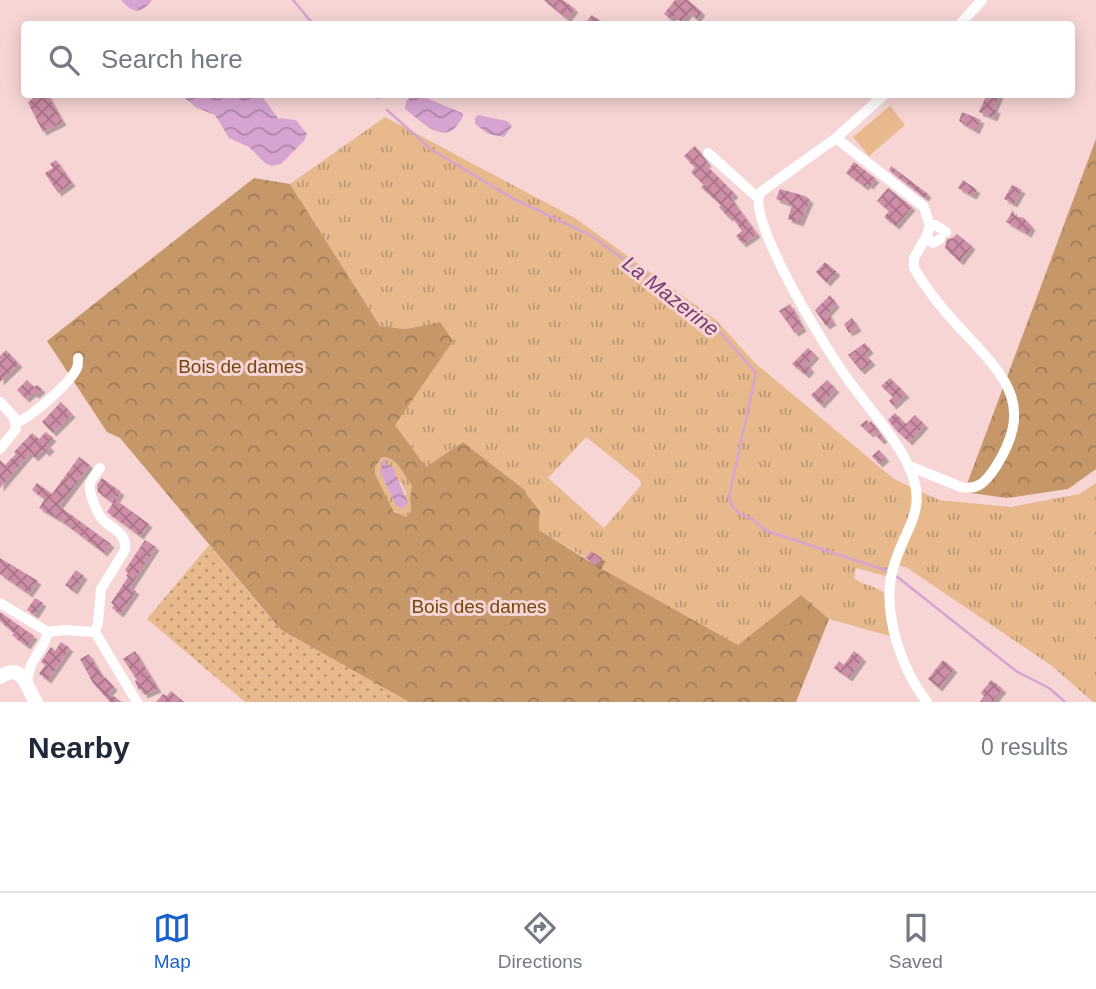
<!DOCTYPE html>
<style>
:root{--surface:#fff;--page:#f6f6f7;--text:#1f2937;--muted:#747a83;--line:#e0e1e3;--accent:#1962cc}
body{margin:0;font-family:Helvetica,sans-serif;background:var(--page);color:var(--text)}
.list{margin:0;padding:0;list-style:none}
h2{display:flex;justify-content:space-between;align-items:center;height:91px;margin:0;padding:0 28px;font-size:30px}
h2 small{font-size:23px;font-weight:400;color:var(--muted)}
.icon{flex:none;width:38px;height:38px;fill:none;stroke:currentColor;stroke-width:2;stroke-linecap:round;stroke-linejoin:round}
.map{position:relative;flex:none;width:1096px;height:702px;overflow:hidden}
.search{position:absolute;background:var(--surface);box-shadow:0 4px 18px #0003;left:21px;right:21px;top:21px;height:77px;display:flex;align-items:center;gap:18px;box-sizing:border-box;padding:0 24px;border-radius:7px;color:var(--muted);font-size:26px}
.sheet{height:189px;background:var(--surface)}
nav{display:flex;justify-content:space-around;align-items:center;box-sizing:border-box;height:98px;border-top:2px solid var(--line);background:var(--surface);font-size:19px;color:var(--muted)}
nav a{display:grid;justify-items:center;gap:4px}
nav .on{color:var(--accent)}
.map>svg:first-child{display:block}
.grass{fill:url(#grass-tufts);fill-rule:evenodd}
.forest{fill:url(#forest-crowns);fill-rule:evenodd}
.park{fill:url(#park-dots)}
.garden{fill:#e8b98c}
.water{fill:url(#water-waves)}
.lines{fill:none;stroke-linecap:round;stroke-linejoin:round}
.stream{stroke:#d7a4d1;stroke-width:2.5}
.building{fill:url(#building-cross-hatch);filter:url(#shadow)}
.minor{stroke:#fff;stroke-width:10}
.secondary{stroke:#fff;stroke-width:14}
.labels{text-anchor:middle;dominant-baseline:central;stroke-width:6;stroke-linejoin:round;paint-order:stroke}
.park-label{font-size:19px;fill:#74470f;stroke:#f7d5d5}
.water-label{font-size:21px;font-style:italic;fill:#783b73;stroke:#f7d5d5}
</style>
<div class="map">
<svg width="1096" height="702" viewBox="0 0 1096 702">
<defs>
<pattern id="grass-tufts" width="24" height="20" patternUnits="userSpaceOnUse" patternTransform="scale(1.75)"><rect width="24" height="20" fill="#e8b98c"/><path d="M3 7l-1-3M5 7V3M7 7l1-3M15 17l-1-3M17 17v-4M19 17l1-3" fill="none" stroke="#bd9773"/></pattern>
<pattern id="forest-crowns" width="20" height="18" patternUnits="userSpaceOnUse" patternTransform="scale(1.75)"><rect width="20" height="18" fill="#c69769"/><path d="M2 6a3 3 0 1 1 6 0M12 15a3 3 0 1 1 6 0" fill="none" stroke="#a27c57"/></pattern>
<pattern id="park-dots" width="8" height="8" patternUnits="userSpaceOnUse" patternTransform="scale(1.75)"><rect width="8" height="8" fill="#e8b98c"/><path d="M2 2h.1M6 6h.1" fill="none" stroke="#bd9773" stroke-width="1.8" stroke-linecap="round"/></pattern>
<pattern id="water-waves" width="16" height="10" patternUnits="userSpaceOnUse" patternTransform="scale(1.75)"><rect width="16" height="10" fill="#d7a4d1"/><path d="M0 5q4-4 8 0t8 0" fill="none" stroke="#b086aa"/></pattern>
<pattern id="building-cross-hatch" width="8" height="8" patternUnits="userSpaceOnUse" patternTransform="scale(1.75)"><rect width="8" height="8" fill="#ce8ea7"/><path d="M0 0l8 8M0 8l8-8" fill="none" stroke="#a97589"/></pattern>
<filter id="shadow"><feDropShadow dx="3.5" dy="3.5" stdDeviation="0" flood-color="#0004"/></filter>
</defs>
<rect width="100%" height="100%" fill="#f7d5d5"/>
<path class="grass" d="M385 117 575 218 716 320 755 363 894 479 939 500 1011 507 1079 494 1096 483V702H1093L1052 666 906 567 892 564 886 576 856 568 854 578C863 586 879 586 887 596L893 637 829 619 801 595 738 645 597 566 602 558 591 551 586 558 539 530 540 511 527 495 525 490 463 442 426 468 395 425 439 322 406 329 380 326 290 184ZM586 437 640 480 641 485 604 528 548 478Z
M382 457C399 458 402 474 412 485L410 497 411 511 406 517 394 512 375 474V467ZM382 466 402 484 406 494 396 505 382 476Z"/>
<path class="forest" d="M1096 139V469L1068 489 1007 498 964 492Z
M254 178 290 184 380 326 406 329 440 322 453 341 395 425 426 467 463 442 525 490 527 495 540 511 539 530 597 566 738 645 801 595 829 619 796 702H409L281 630 120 438 107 432 47 341ZM382 457C399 458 402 474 412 485L410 497 411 511 406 517 394 512 375 474V467Z"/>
<path class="park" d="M209 545 281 630 409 702H245L147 619Z"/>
<path class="garden" d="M890 106 905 125 869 156 853 137Z"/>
<path class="water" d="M121 0H152C141 15 132 13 121 0Z
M181 95H261L278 118 296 120 307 134 304 141 281 164 272 166 265 163 249 147 229 138 215 115 197 108Z
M414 95 426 98 462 113 463 116C447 150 425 124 405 109L406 101Z
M478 115 507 121 512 126 504 137 488 134 475 124V118Z
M383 459H385V464L392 466 408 502 403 509 396 505 380 472Z"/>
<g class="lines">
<path class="stream" d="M293 0 313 24
M375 94 378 98
M387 110 432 150 512 198 590 235 711 322 756 373 729 497C735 521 752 512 764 530L888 571
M895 575 1016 671 1049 688 1065 702"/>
</g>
<path class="building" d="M544 0H563L575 9 567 19Z
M675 0H688L702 12 697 19 689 13 682 22 674 16 671 19 664 14Z
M592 15 605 24H584Z
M36 94H47L63 122 43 132 28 103Z
M987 94H1000L994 109 997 110 994 118 979 112Z
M962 112 981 120 976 131 959 121Z
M695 146 708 163 706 165 735 194 731 198 757 234 743 244 736 236 742 231 731 216 729 218 719 207 721 205 701 187 704 185 691 172 695 168 684 156Z
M56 160 72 183 58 193 45 173 53 168 50 164Z
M854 162 876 179 870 186 867 184 865 187 846 173Z
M891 166 928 194 925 198 889 170Z
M963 180 977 190 973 196 958 188Z
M1012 185 1022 190 1014 204 1004 199Z
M888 188 912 207 896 226 884 217 889 211 877 201Z
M780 189 805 196 810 200 800 223 788 219 792 205 776 199Z
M1013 210 1015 216 1024 218 1032 227 1028 234 1006 222Z
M957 234 972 246 960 262 945 248 947 239 953 238Z
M825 262 837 272 827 283 816 272Z
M830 295 836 304 828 313 833 322 826 326 815 310Z
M790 304 803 328 795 333 779 311Z
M852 318 858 328 849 333 844 324Z
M865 343 870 350 865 354 872 362 861 371 848 355Z
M808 348 816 355 807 365 811 369 806 375 792 364Z
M6 350 19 364 0 382V356Z
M890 378 906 394 893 406 889 401 893 397 881 386Z
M27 380 34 387 37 385 42 389 36 395 33 393 26 399 17 390Z
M827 380 836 389 821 405 811 395Z
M61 402 72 414 53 433 42 422Z
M895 413 906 424 915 415 925 425 909 442 896 430 888 420Z
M867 420 869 423 871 421 884 439 881 441 873 432 870 434 860 425Z
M46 432 53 438 47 444 51 448 46 453 43 450 35 458 30 453 0 488V460L5 465 16 454 14 452 32 433 39 439Z
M879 450 886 458 879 464 872 456Z
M79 457 90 465 59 506 111 544 104 553 63 522 39 508 45 499 32 490 37 483 52 494Z
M102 478 121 492 116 500 149 524 140 536 107 512 113 503 98 492 97 485Z
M145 540 156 547 130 587 136 591 120 614 112 608 114 605 111 603 128 577 126 576 128 573 125 570Z
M591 551 602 558 597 566 586 558Z
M0 558 38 581 29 594 0 574Z
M76 570 84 576 74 591 65 585Z
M35 598 43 603 35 615 27 610Z
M0 612 34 636 27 646 12 635 14 633 0 621Z
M61 642 70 648 48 680 39 674 45 665 41 662 51 647 55 651Z
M135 651 158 689 144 695 142 689 139 690 135 681 137 680 123 659Z
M854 651 863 658 849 678 834 668 839 661 844 665Z
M89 654 104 679 105 677 114 687 109 693 122 702H110L93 683 80 659Z
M943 660 954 669 939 688 928 679Z
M991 680 1003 689 993 702H980L984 696 981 693Z
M171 691 184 702H156L163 694 167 696Z"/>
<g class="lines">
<path class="minor" d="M960 24 982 0
M885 94 836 138 761 192C743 215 825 346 842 371 861 399 884 423 901 452 937 512 901 525 891 577 884 618 902 670 927 702
M836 138 924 207 930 226 926 237 914 258V268C926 289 943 310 960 328 1003 375 1037 403 995 468 986 481 978 491 961 487L909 466
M708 153 757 197
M930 226 935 225 946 232
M926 237 933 243 940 239
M0 402 14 417 16 429 0 449
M15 423C31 418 70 383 77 368 78 366 78 360 78 358
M0 603 48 632
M95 632 98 623 101 589 125 550C127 533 114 530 103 520 97 513 88 492 90 483 92 478 97 472 100 468
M95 632 137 702
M27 683C29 657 43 653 48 632L64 630 95 632"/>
<path class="secondary" d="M0 677C24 661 26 688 36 702"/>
</g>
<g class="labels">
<g class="park-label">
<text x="241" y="366">Bois de dames</text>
<text x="479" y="606">Bois des dames</text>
</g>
<g class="water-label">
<text transform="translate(671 296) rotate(38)">La Mazerine</text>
</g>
</g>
</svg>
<div class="search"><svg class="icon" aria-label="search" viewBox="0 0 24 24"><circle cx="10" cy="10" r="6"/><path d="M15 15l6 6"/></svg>Search here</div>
</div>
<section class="sheet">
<h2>Nearby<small>0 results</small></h2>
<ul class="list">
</ul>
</section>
<nav>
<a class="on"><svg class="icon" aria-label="map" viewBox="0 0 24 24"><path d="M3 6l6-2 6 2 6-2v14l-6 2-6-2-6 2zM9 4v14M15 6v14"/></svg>Map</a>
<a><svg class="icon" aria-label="directions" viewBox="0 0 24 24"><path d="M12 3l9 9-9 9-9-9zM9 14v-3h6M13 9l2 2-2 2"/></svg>Directions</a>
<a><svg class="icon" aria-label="saved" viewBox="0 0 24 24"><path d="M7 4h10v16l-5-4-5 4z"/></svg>Saved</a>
</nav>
